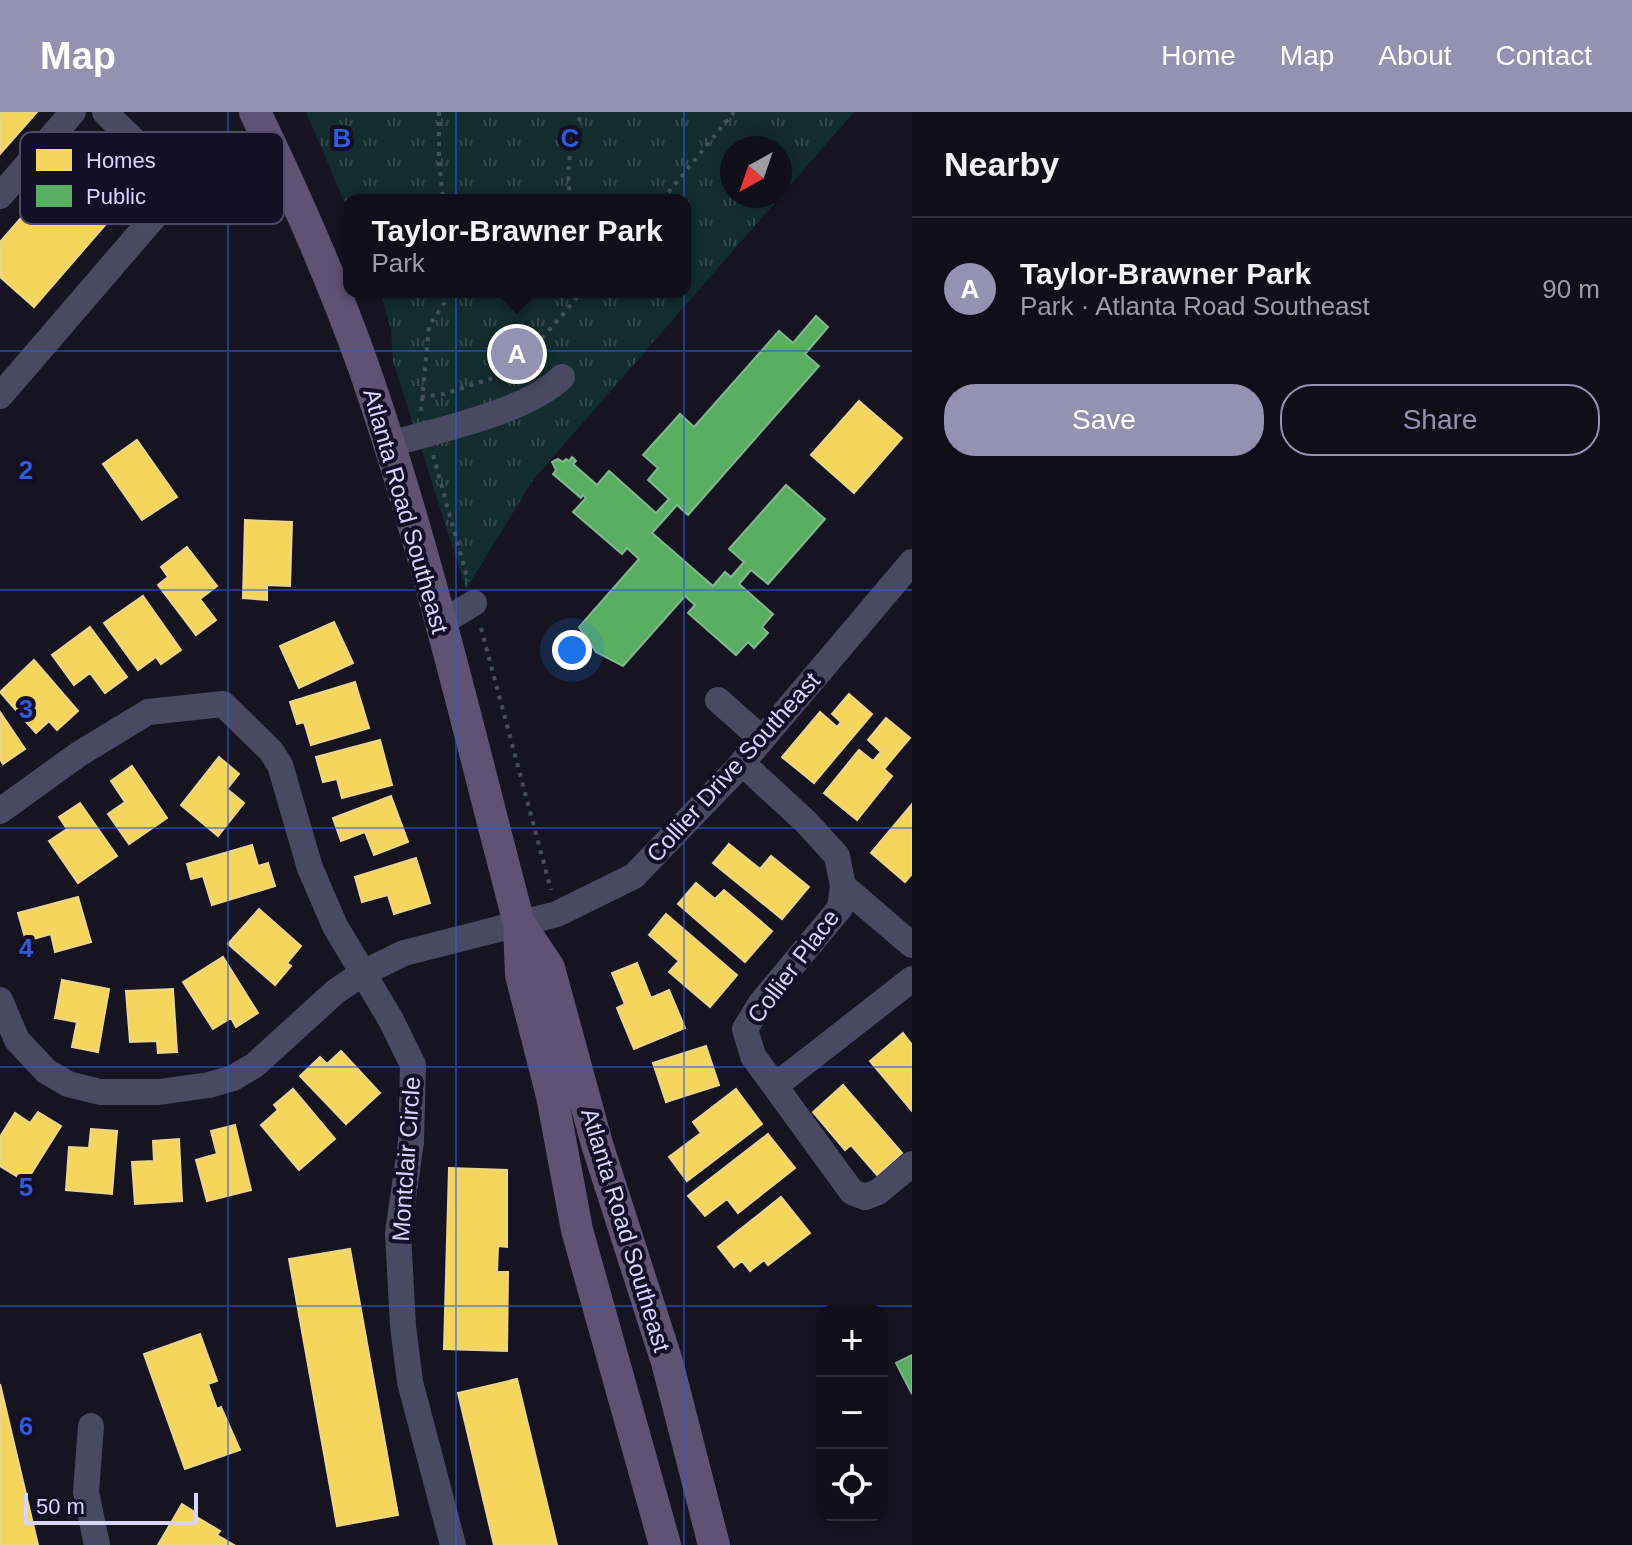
<!DOCTYPE html>
<meta charset="utf-8">
<style>
:root{--surface:#100f19;--page:#1e1d26;--text:#f1f3f6;--muted:#9c9ca2;--line:#302f38;--accent:#9591b1}
body{margin:0;font-family:Helvetica,sans-serif;background:var(--page);color:var(--text)}
.controls{position:absolute;right:24px;bottom:24px;display:grid;overflow:hidden;border-radius:16px;box-shadow:0 4px 20px #0003}
.controls button{width:72px;height:72px;display:grid;place-items:center;padding:0;border:0;border-bottom:2px solid var(--line);background:var(--surface);color:var(--text);font:40px sans-serif}
.compass{position:absolute;left:720px;top:24px;width:72px;height:72px;border-radius:50%;background:var(--surface);box-shadow:0 4px 20px #0003;rotate:220deg}
.scale{position:absolute;left:24px;bottom:20px;width:174px;box-sizing:border-box;padding-left:8px;border:4px solid #d9d4ff;border-top:0;font-size:22px;line-height:28px;white-space:nowrap;color:#d9d4ff;-webkit-text-stroke:6px #130f26;paint-order:stroke}
.you{position:absolute;left:572px;top:538px;width:28px;height:28px;margin:-20px;border:6px solid #fff;border-radius:50%;background:#1a73e8;box-shadow:0 0 0 12px #1a73e833}
.badge{display:grid;place-items:center;width:52px;height:52px;border-radius:50%;background:var(--accent);color:#fff;font-size:26px;font-weight:700}
.pin{position:absolute;translate:-50% -50%;border:4px solid #fff;box-shadow:0 2px 8px #0006}
.popup{position:absolute;left:343px;top:82px;width:348px;height:104px;box-sizing:border-box;display:grid;place-content:center;border-radius:16px;background:var(--surface);filter:drop-shadow(0 2px 6px #0005);font-size:26px;white-space:nowrap;color:var(--muted)}
.popup b{font-size:30px;color:var(--text)}
.popup::after{content:'';position:absolute;left:50%;top:100%;margin-left:-16px;border:16px solid transparent;border-top-color:var(--surface)}
.list{margin:0;padding:0;list-style:none}
h2{display:flex;justify-content:space-between;align-items:center;height:104px;margin:0;padding:0 32px;font-size:34px}
h2 small{font-size:26px;font-weight:400;color:var(--muted)}
.list li{display:grid;grid-template-columns:52px 1fr auto;gap:24px;align-items:center;box-sizing:border-box;height:144px;padding:0 32px;border-top:2px solid var(--line)}
.list b{display:block;font-size:30px;white-space:nowrap}
.list p{margin:0;font-size:26px;white-space:nowrap;color:var(--muted)}
.list em{font-size:26px;font-style:normal;color:var(--muted)}
.actions{display:flex;gap:16px;padding:24px 32px}
.actions a{flex:1;padding:18px 0;border:2px solid var(--accent);border-radius:32px;text-align:center;font-size:28px;color:var(--accent)}
.actions .main{background:var(--accent);color:#fff}
.icon{flex:none;width:44px;height:44px;fill:none;stroke:currentColor;stroke-width:2;stroke-linecap:round;stroke-linejoin:round}
.map{position:relative;flex:none;width:912px;height:1433px;overflow:hidden}
header{display:flex;align-items:center;gap:48px;box-sizing:border-box;height:112px;padding:0 40px;background:var(--accent);color:#fff}
header strong{font-size:38px}
nav{display:flex;gap:44px;margin-inline-start:auto;font-size:28px}
main{display:flex}
aside{flex:1;background:var(--surface)}
.map>svg:first-child{display:block}
.park{fill:url(#park-tufts);fill-rule:evenodd}
.homes{fill:#f6d55c;stroke:#edd58d;stroke-width:2}
.public{fill:#5aae61;stroke:#80b990;stroke-width:2}
.lines{fill:none;stroke-linecap:round;stroke-linejoin:round}
.path{stroke:#44505f;stroke-width:4;stroke-dasharray:4 6;stroke-linecap:butt}
.minor{stroke:#4a4962;stroke-width:26}
.major{stroke:#5e5373;stroke-width:32}
.grid{fill:none;stroke:#305bdc;stroke-width:2;stroke-opacity:0.55}
.labels{text-anchor:middle;dominant-baseline:central;stroke-width:8;stroke-linejoin:round;paint-order:stroke}
.street-label{font-size:24px;fill:#d9d4ff;stroke:#130f26}
.key{fill:#130f26;stroke:#4e4a67;stroke-width:2}
.key-label{font-size:22px;fill:#d9d4ff}
.grid-label{font-size:26px;text-anchor:middle;font-weight:bold;fill:#305bdc;stroke:#130f26;stroke-width:8;stroke-linejoin:round;paint-order:stroke}
</style>
<header>
<strong>Map</strong>
<nav><a>Home</a><a>Map</a><a>About</a><a>Contact</a></nav>
</header>
<main>
<div class="map">
<svg width="912" height="1433" viewBox="0 0 912 1433">
<defs>
<pattern id="park-tufts" width="24" height="20" patternUnits="userSpaceOnUse" patternTransform="scale(2)"><rect width="24" height="20" fill="#132c2d"/><path d="M3 7l-1-3M5 7V3M7 7l1-3M15 17l-1-3M17 17v-4M19 17l1-3" fill="none" stroke="#354a4c"/></pattern>
</defs>
<rect width="100%" height="100%" fill="#161421"/>
<path class="park" d="M306 0H854L533 368 466 477 393 249 391 217 380 180H685V88H349V101ZM732 36H780V84H732Z"/>
<path class="homes" d="M0 0H37L0 42Z
M89 28 109 45 107 48 138 75 34 195 0 165V130Z
M859 289 902 326 854 381 811 343Z
M137 328 177 385 142 408 103 352Z
M245 408 292 410 290 474 267 473V488L243 486Z
M187 435 217 474 200 487 216 508 196 523 158 473 168 465 161 455Z
M143 484 181 538 161 552 156 545 138 558 104 511Z
M334 510 353 551 299 576 280 534Z
M90 515 127 565 105 581 90 561 74 573 52 543Z
M34 548 78 599 57 618 49 609 36 621 0 580Z
M355 570 369 616 311 633 304 610 297 612 290 590Z
M849 582 872 602 814 671 782 645 820 600 837 615 841 610 832 602Z
M0 600 25 637 3 652 0 647Z
M886 606 910 626 884 657 892 664 857 708 824 681 859 638 873 649 881 640 868 628Z
M380 628 392 673 342 686 337 667 323 670 316 645Z
M219 645 239 662 227 677 244 691 218 724 181 693Z
M132 654 167 706 129 732 108 702 125 690 111 669Z
M391 684 408 730 374 743 365 720 341 729 333 706Z
M80 691 117 744 78 771 49 729 67 717 59 705Z
M912 692V762L905 770 871 741Z
M729 732 760 757 771 744 809 775 782 807 713 751Z
M252 733 258 754 268 751 275 774 212 793 203 764 191 767 187 752Z
M416 746 430 791 394 802 388 783 362 790 355 765Z
M696 771 715 787 724 778 772 819 745 850 678 792Z
M78 785 91 830 55 840 51 822 26 829 18 801Z
M259 797 301 834 287 851 291 854 275 873 228 832Z
M666 802 737 863 710 895 669 860 679 849 649 823Z
M223 845 258 901 236 915 231 906 213 917 183 870Z
M637 851 651 886 669 878 685 916 634 937 617 896 625 892 612 861Z
M62 868 109 877 98 940 72 935 77 910 55 906Z
M173 877 177 940 158 941 157 929 130 930 126 879Z
M903 921 912 933V999L870 949Z
M706 934 719 973 666 990 653 951Z
M341 939 380 981 346 1012 300 964 320 945 327 952Z
M843 973 902 1041 877 1063 851 1033 845 1038 813 1000Z
M293 977 335 1027 299 1058 261 1013 278 998 274 993Z
M736 977 762 1012 687 1069 669 1045 701 1021 693 1010Z
M38 1000 61 1014 26 1070 0 1054V1025L15 1001 30 1011Z
M235 1013 251 1078 207 1089 196 1048 217 1042 211 1019Z
M91 1017 117 1019 112 1082 66 1078 69 1035 89 1036Z
M768 1022 795 1056 738 1101 727 1087 705 1104 688 1084Z
M179 1027 182 1089 135 1092 132 1050 154 1049 153 1029Z
M449 1056 507 1058V1135L498 1134 497 1160H508L507 1239 444 1237Z
M781 1085 810 1121 768 1153 764 1148 750 1159 742 1149 734 1155 718 1135Z
M350 1137 398 1403 337 1414 289 1147Z
M200 1222 217 1269 208 1272 217 1297 221 1295 240 1338 185 1357 144 1242Z
M517 1267 557 1433H494L458 1281Z
M0 1272 38 1433H0Z
M182 1392 196 1401 195 1404 220 1419 217 1423 234 1433H158Z"/>
<path class="public" d="M816 204 828 215 805 242 819 254 688 403 677 393 652 421 713 474 725 460 731 465 744 450 729 437 786 373 825 407 768 472 751 458 739 472 773 502 762 515 768 521 754 536 748 530 736 543 688 501 695 493 685 484 623 554 596 540 579 515 639 447 627 436 622 442 573 400 586 386 583 383 581 386 553 362 556 358 552 350 558 347 563 350 566 347 569 349 572 345 576 349 573 352 597 373 609 359 656 401 669 387 648 368 658 356 643 343 680 302 694 315 779 219 793 231Z
M912 1243V1282L896 1251Z"/>
<g class="lines">
<path class="path" d="M439 0V48L443 88
M571 88C564 60 572 26 582 0
M662 88 734 0
M421 285 444 282 514 259 582 180
M421 299 429 214 452 180
M433 343 468 469
M481 516 551 778"/>
<path class="minor" d="M0 84 73 0
M0 284 160 98C163 91 168 83 166 74 161 48 123 20 105 0
M388 333C439 317 525 301 562 265
M439 512 474 491
M718 588 762 627
M742 651 806 710 837 744 843 774 840 796 761 891 745 917 753 944 852 1080 865 1085 878 1080 912 1052
M0 699 79 642 148 600 223 592 271 639 280 653 310 756 335 814 391 908 413 953 411 1030 398 1121 403 1214 410 1270 453 1433
M843 774 912 833
M0 888 17 928 46 959 68 972 100 980H159L209 973 233 966 255 953 335 880 363 861 404 841 557 802 634 764 736 658 912 450
M775 974 912 867
M91 1314 86 1380 97 1433"/>
<path class="major" d="M255 0C295 83 333 169 364 256 427 437 470 626 519 811L521 863 552 984 577 1118 665 1433
M519 811 549 856 597 1032 667 1250 714 1433"/>
</g>
<path class="grid" d="M228 0V1433M456 0V1433M684 0V1433M0 239H912M0 478H912M0 716H912M0 955H912M0 1194H912"/>
<g class="labels">
<g class="street-label">
<text transform="translate(406 399) rotate(74)">Atlanta Road Southeast</text>
<text transform="translate(733 655) rotate(-48)">Collier Drive Southeast</text>
<text transform="translate(793 854) rotate(-53)">Collier Place</text>
<text transform="translate(406 1047) rotate(-86)">Montclair Circle</text>
<text transform="translate(626 1118) rotate(73)">Atlanta Road Southeast</text>
</g>
</g>
<rect x="20" y="20" width="264" height="92" rx="12" class="key"/>
<rect x="36" y="37" width="36" height="22" fill="#f6d55c"/>
<rect x="36" y="73" width="36" height="22" fill="#5aae61"/>
<g class="key-label">
<text x="86" y="56">Homes</text>
<text x="86" y="92">Public</text>
</g>
<g class="grid-label">
<text x="342" y="35">B</text>
<text x="570" y="35">C</text>
<text x="26" y="367">2</text>
<text x="26" y="606">3</text>
<text x="26" y="845">4</text>
<text x="26" y="1084">5</text>
<text x="26" y="1323">6</text>
</g>
</svg>
<div class="controls">
<button>+</button>
<button>−</button>
<button><svg class="icon" aria-label="locate" viewBox="0 0 24 24"><circle cx="12" cy="12" r="6"/><path d="M12 2v4M12 18v4M2 12h4M18 12h4"/></svg></button>
</div>
<svg class="compass" viewBox="-18 -18 36 36"><path d="M0-13l5 13h-10z" fill="#e53935"/><path d="M0 13l5-13h-10z" fill="#9c9ca2"/></svg>
<div class="scale">50 m</div>
<div class="you"></div>
<div class="pin badge" style="left:517px;top:242px">A</div>
<div class="popup"><b>Taylor-Brawner Park</b>Park</div>
</div>
<aside>
<h2>Nearby<small></small></h2>
<ul class="list">
<li><span class="badge">A</span><div><b>Taylor-Brawner Park</b><p>Park · Atlanta Road Southeast</p></div><em>90 m</em></li>
</ul>
<div class="actions"><a class="main">Save</a><a>Share</a></div>
</aside>
</main>
